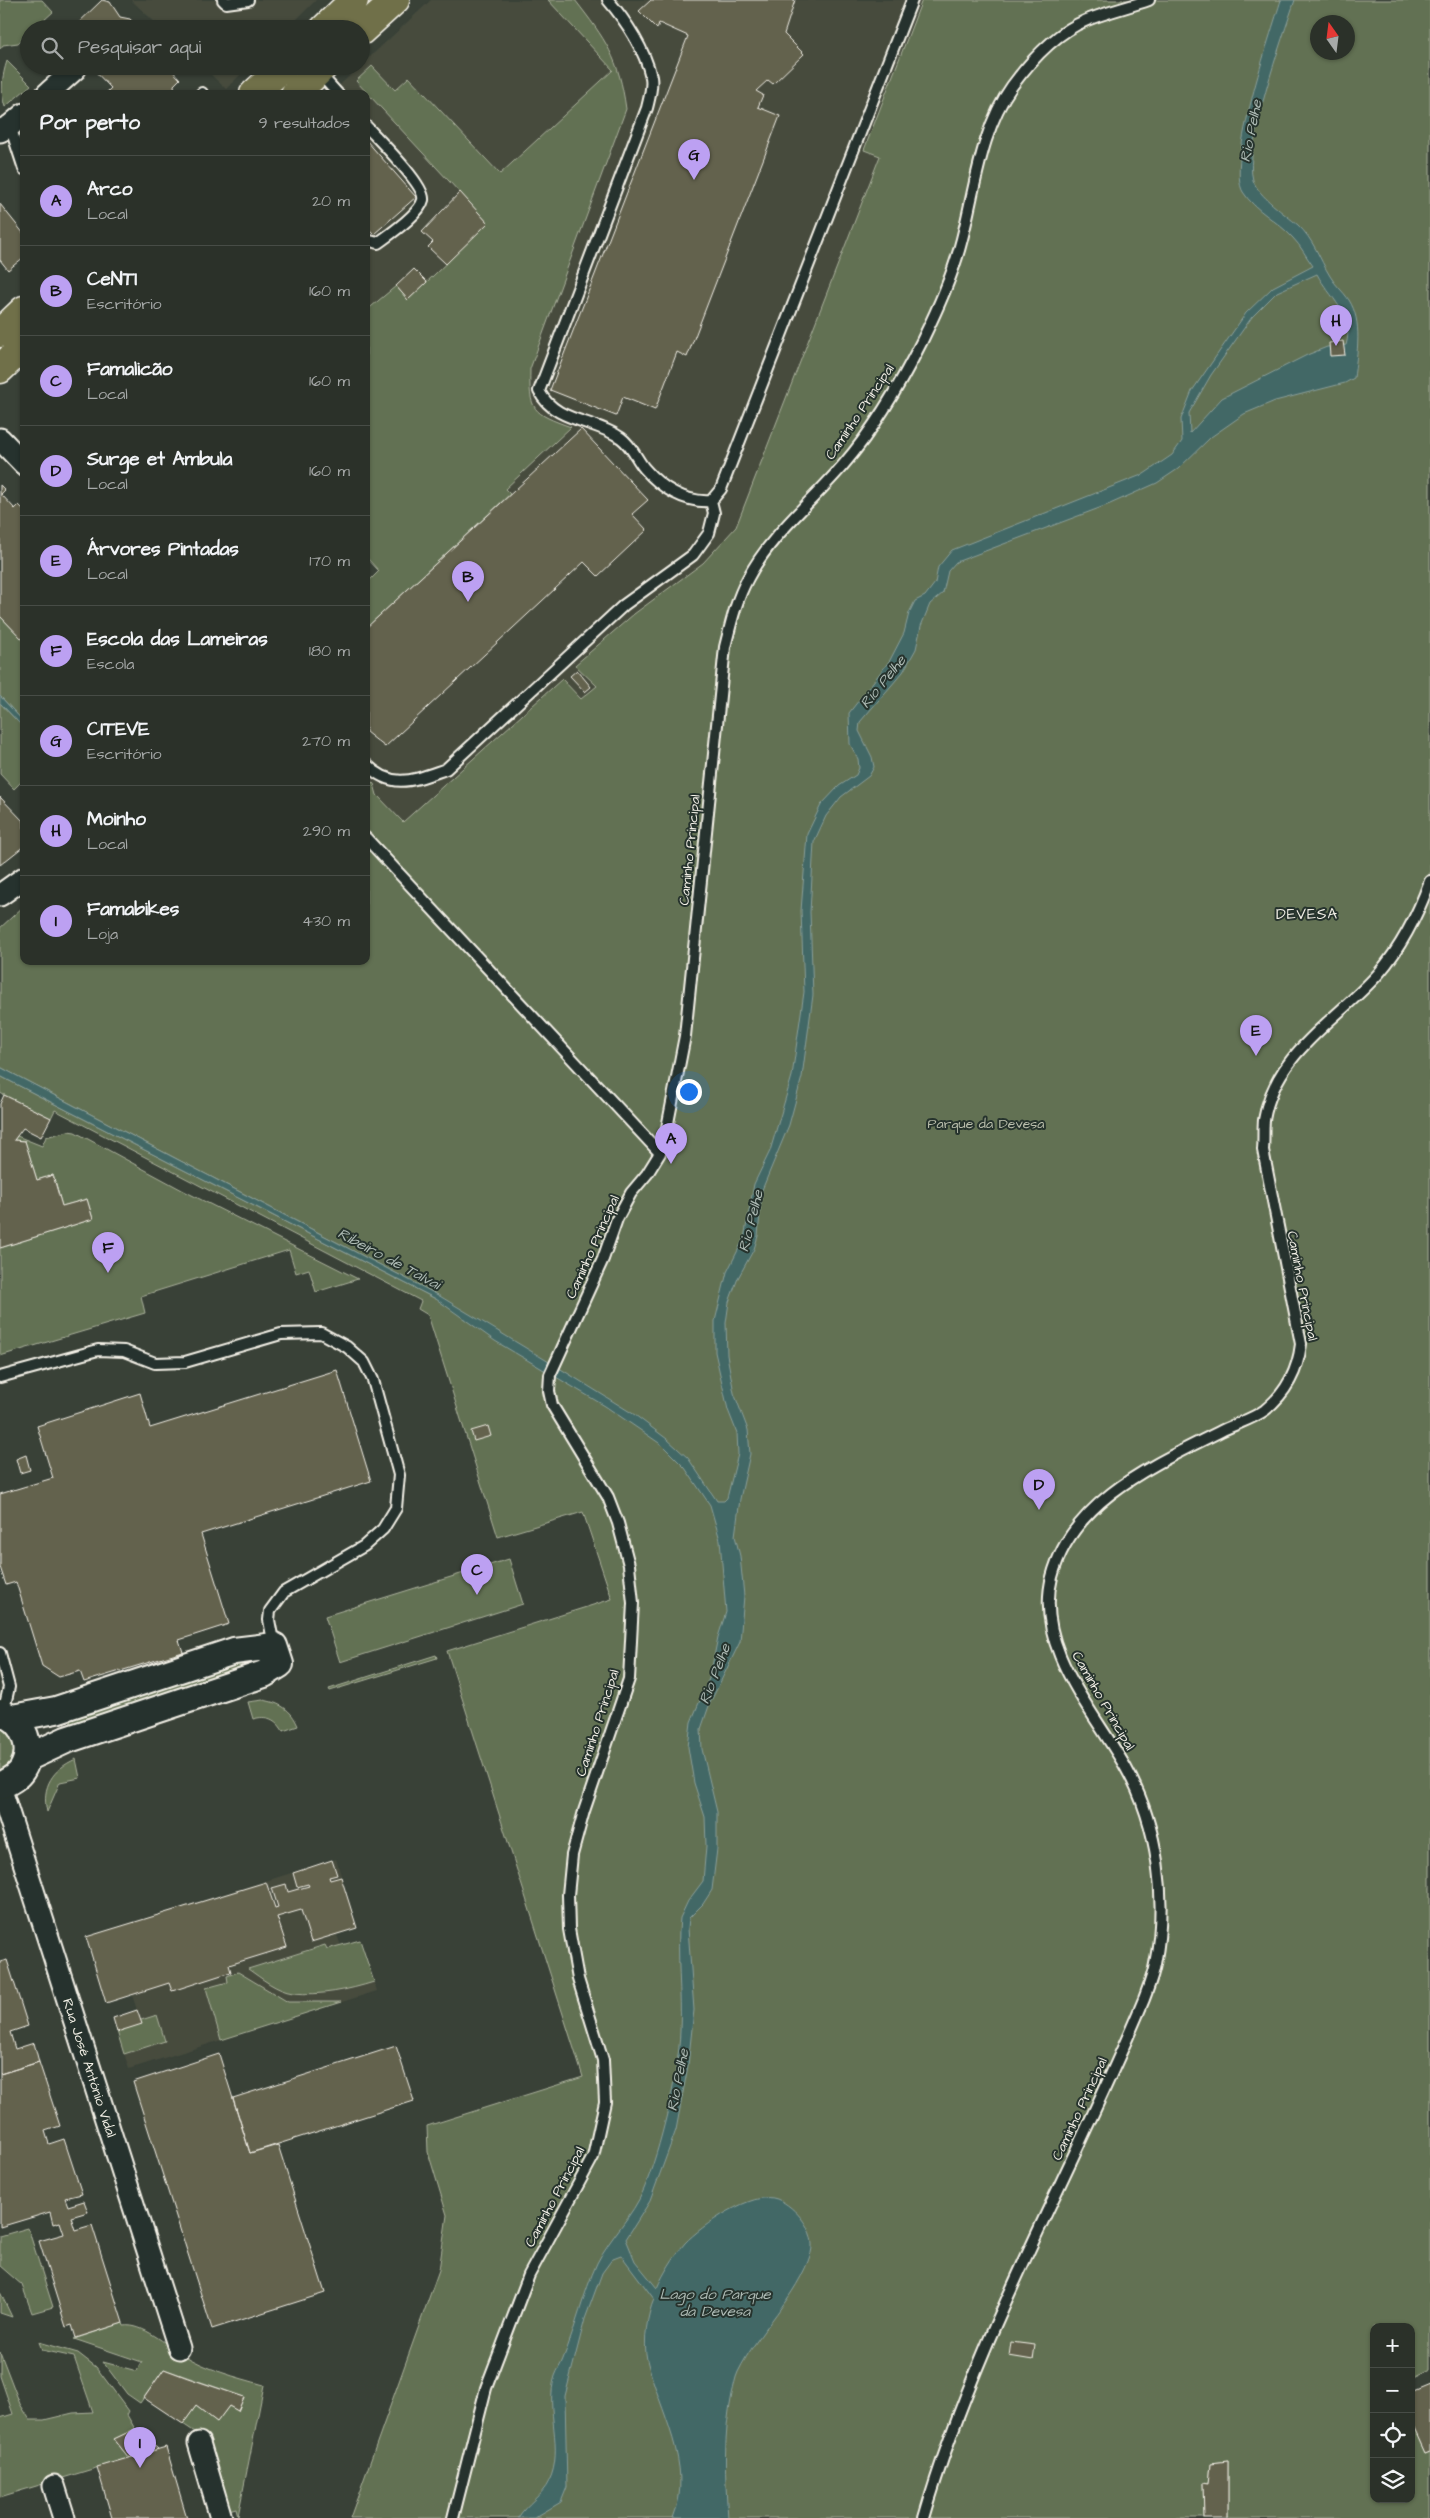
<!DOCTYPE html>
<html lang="pt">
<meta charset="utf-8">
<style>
:root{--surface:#2b3129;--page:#373d35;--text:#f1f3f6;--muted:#a6a9a8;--line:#474c46;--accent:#bca0f2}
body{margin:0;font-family:"Architects Daughter",sans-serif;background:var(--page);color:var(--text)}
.controls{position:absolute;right:15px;bottom:15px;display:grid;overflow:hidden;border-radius:10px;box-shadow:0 1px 4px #0004}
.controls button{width:45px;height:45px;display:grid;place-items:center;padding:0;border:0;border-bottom:1px solid var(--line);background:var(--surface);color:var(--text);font:25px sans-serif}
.compass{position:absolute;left:1310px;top:15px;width:45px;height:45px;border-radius:50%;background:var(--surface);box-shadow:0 1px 4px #0004;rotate:346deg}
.you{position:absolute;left:688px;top:1091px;width:18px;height:18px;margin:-12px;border:4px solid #fff;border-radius:50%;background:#1a73e8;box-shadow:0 0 0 8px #1a73e833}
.badge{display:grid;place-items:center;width:32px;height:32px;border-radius:50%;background:var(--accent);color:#111;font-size:16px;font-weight:700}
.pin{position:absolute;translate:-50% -41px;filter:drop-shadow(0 1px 2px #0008)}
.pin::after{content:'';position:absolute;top:26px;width:18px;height:15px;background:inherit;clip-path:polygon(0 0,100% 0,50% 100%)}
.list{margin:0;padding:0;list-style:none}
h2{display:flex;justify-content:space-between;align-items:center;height:65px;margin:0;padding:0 20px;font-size:21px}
h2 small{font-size:16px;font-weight:400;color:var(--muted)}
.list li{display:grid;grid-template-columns:32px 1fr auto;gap:15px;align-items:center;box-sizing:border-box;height:90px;padding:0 20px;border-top:1px solid var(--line)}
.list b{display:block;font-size:19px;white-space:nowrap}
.list p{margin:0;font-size:16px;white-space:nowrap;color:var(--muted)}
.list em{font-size:16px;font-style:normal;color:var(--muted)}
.icon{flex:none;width:28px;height:28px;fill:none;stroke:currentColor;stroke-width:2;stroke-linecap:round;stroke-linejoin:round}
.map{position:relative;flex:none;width:1430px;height:2518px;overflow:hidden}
.search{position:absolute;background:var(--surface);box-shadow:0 1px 4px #0004;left:20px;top:20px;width:350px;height:55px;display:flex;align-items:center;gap:12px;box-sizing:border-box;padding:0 18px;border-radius:28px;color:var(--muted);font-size:19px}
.panel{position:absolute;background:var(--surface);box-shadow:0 1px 4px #0004;left:20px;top:90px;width:350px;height:875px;border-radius:10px}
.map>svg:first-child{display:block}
.built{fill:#464b3e}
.green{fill:#627152;stroke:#abb19d;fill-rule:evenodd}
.water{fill:#436866;stroke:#8a9f9a;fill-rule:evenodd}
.building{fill:#64624e;stroke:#f4f1e8}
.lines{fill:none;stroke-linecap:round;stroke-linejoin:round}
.service-casing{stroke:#f4f1e8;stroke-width:14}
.minor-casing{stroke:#f4f1e8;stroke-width:25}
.tertiary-casing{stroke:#f4f1e8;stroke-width:30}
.primary-casing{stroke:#f4f1e8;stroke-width:31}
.service{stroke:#26332d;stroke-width:10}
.minor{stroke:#26332d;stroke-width:21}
.tertiary{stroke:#26332d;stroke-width:26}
.primary{stroke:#6f704a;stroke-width:28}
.labels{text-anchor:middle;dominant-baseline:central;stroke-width:4;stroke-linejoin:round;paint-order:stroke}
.street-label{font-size:14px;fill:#f4f1e8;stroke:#26332d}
.park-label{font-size:14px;fill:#babeac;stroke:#26332d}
.water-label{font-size:15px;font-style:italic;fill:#adbab4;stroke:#26332d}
.neighbourhood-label{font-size:15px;letter-spacing:1px;fill:#f4f1e8;stroke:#26332d}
</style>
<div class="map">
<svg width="1430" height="2518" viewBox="0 0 1430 2518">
<rect width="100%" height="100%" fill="#394137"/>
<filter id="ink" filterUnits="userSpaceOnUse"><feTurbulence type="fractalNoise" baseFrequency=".02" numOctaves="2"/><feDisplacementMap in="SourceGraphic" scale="10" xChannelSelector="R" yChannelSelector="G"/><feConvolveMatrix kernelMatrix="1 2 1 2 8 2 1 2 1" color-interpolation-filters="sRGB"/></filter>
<g filter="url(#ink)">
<path class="built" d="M131 0H316L287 29H162Z
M431 0H946L553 1008 366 798V584L508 445 396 286 366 311V94H330Z
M202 66H249L226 89Z
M336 1859 357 1928 337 1935 341 1946 360 1940 377 1991 129 2069 113 2018 137 2010 132 1995 86 1937Z"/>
<path class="green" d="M0 0H42L53 12 34 29H29V33L18 43 3 45 0 49Z
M548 0H575C606 40 619 58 626 109L530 369C529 411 532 413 571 427L505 489 510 494 366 628V584L379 571 366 557V311L396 286 408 300 488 223 356 81 372 66 395 90 409 77 500 174 613 70Z
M922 0H1430V2370L1411 2379V2327H1374V2499H1411V2422L1425 2453 1430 2451V2518H1228V2461L1211 2463 1209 2484 1203 2483 1204 2518H350L439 2270 447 2215 428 2152 427 2126 583 2077 447 1651 612 1599 583 1512 498 1537 428 1315 418 1309 421 1301 55 1110 51 1118 0 1093V1076L436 1299 438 1295 0 1067V928L24 906V961H366V776L374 784 377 795 403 822 562 679 581 699 597 686 575 665 634 614 703 563 736 527 880 156 864 150ZM1318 22H1348V52H1318Z
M7 61 31 85 5 107C0 92 2 76 7 61Z
M0 616 24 641V722L0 696Z
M0 703 24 728V779L14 789 0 774Z
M68 1131 75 1132 184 1191 358 1279 316 1292 309 1269 296 1273 289 1250 141 1296 145 1313 0 1356V1248L93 1219 87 1199 62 1206 53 1175 37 1180 25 1141 14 1140 17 1136 42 1146 46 1137Z
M509 1559 523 1604 340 1662 325 1616Z
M436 1655 437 1658 330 1691 329 1689Z
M236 1663 241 1664 242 1670 72 1727 69 1716Z
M263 1700C280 1703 291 1709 298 1726L283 1731C276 1719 267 1715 253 1719L248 1702Z
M0 1725C18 1739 22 1757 0 1771Z
M76 1759 80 1778 60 1782 47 1812C41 1786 53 1769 76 1759Z
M360 1940 374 1982C348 1990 321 1996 293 1993 277 1991 261 1978 248 1969L325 1945 327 1949Z
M238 1972 288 2002H341L221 2040 206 1988 228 1982 227 1976Z
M157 2015 165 2041 124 2054 116 2028Z
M28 2228 53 2307 32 2313 22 2285 0 2266V2236Z
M0 2292 12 2317 0 2313Z
M123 2323 124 2326C143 2323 166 2345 182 2354 207 2370 236 2377 264 2385L238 2516 236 2508 229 2510 207 2435 201 2436 183 2424 196 2406 217 2422 229 2406 238 2411 244 2397 164 2369 140 2403 127 2394 103 2362 137 2371 142 2362 74 2339Z
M39 2342 78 2353 96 2367 129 2411 127 2415 135 2429 114 2439 129 2458 0 2497V2418L13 2414 0 2376V2352L20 2404 30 2420H44L73 2413 93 2412 74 2357 42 2350Z"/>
<path class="water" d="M1281 0H1295C1283 36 1243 148 1253 180 1258 196 1285 214 1298 225 1314 240 1319 258 1330 276 1335 285 1343 291 1349 300 1363 322 1357 353 1354 378L1345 383 1275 401 1244 414 1211 437 1178 469 1157 483 1110 504 956 562 948 571 943 593 930 604 921 626 916 649 903 672 860 722 859 731 872 757 874 767 869 776 841 797 826 816 814 842 810 912 813 995 802 1077 789 1125 762 1190 758 1236 754 1249 738 1278 729 1302 726 1323 727 1355 734 1393 748 1430 750 1454 740 1499 735 1536 740 1556 744 1596 740 1642 710 1703 701 1729 702 1749 717 1812V1849L712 1890 703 1904 689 1918 688 1928 694 2010 688 2066 676 2130 650 2201 626 2239 635 2261 657 2288C663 2274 674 2256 685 2243 701 2226 753 2190 777 2199 796 2207 817 2232 811 2253 797 2297 758 2331 738 2372 735 2378 734 2387 732 2394 723 2436 725 2476 728 2518H673C695 2465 659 2411 647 2360 643 2341 647 2316 654 2299L621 2255 613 2258 602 2273 585 2319 565 2396 567 2487 561 2502 534 2518H518C526 2504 542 2496 549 2481 565 2449 544 2409 555 2376 557 2370 561 2365 563 2359 576 2327 583 2294 597 2263 610 2237 633 2216 644 2189 660 2150 679 2073 680 2031 682 1993 676 1956 680 1918L688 1901 703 1881 706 1846 705 1817 694 1783 688 1747 691 1722 710 1676 718 1637 726 1612 720 1540 710 1505 685 1468 662 1445 605 1406 495 1341 436 1299 0 1076V1067L438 1295 564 1371 635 1415 667 1439 688 1458 717 1501H724L727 1498 738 1454 737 1433 728 1410 715 1352V1321L727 1272 744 1238 754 1184 770 1151 792 1076 804 992 801 911 807 834 821 805 839 786 856 775 859 768 858 759 850 744 849 713 890 660 904 633 909 613 915 601 925 596 935 583 938 567 952 550 1144 474 1172 455 1182 441 1181 419 1192 391 1246 313 1273 287 1313 266C1306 257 1301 246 1293 238 1278 221 1255 211 1243 192 1226 165 1271 33 1281 0ZM1317 274C1329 297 1355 315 1346 345L1327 347 1307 355 1222 398 1190 433 1189 413 1211 375 1252 317 1277 292Z
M0 696 24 722V728L0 703Z"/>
<path class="building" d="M102 0 110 2 120 17 130 19 140 29H72Z
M651 0H795L784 34 804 54 773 84 768 80 756 91 763 95 758 107 780 116 687 357 677 352 655 410 623 397 616 416 550 390 688 36 659 23 657 29 639 11Z
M90 66H168L180 79 174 85 175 94H105L111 88Z
M366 140 416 197 374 234 366 226Z
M460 192 488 223 446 264 428 247 433 242 422 232Z
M0 204 24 234V257L8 270 0 260Z
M414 269 427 282 408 300 396 286Z
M1343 341 1345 355 1330 356 1329 343Z
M581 429 648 500 632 514 647 530 598 576 584 562 385 747 366 732V628Z
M0 485 5 490 1 494 15 509 19 505 24 510V641L0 616Z
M577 670 591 687 585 692 570 676Z
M0 797 24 822V846L0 865Z
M4 1095 51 1118 41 1137 23 1128 14 1140 25 1141 37 1180 53 1175 62 1206 87 1199 93 1219 0 1248V1104Z
M337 1370 371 1481 201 1534 229 1624 179 1640 183 1652 84 1682 80 1671 59 1677 42 1666 16 1582 6 1585 0 1567V1494L53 1478 37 1426 140 1393 150 1428Z
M488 1426 491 1436 474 1441 471 1431Z
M26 1455 30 1470 20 1473 16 1459Z
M332 1860 337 1875 329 1877 330 1880 341 1877 357 1928 311 1942 301 1910 277 1917 287 1947 229 1965 231 1972 172 1991 169 1983 106 2003 86 1937 266 1882 275 1908 278 1907 272 1888 286 1884 288 1892 309 1886 308 1884 297 1887 293 1873Z
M7 1960 28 2026 10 2032 15 2049 34 2043 39 2062 0 2074V1962Z
M137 2010 142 2024 117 2032 113 2018Z
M396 2046 414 2101 250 2153 233 2098Z
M219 2054 250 2153 278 2145 325 2293 212 2329 133 2082Z
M39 2062 60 2126 45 2131 49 2144 64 2139 82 2194 65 2198 68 2206 84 2201 88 2212 71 2217 75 2230 92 2225 123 2323 76 2338 72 2325 66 2327 39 2241 64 2234 60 2222 53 2224 50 2212 0 2227V2074Z
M1011 2342 1035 2345 1033 2360 1009 2356Z
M164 2369 188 2378 244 2397 238 2411 229 2406 217 2422 196 2406 183 2424 144 2398Z
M1430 2385V2451L1425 2453 1411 2422V2393Z
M135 2429 147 2439 158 2449 129 2458 114 2439Z
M166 2447 187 2518H112L97 2467Z
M1228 2461V2518H1204L1203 2483 1209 2484 1211 2463Z"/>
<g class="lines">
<g class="service-casing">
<path id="service" d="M223 0 226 3 248 0
M608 0C626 21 645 50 651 77 653 87 649 99 647 108L539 391C555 423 595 419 621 438 632 446 636 458 644 468 661 488 685 503 711 501L721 489 912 0
M319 73 338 94
M201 94 202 93
M10 126 24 169
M366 126C377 138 426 186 423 200 420 214 390 234 378 243L366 240
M366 764C393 791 414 780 446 769L624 605 693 555 709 533 714 513 711 501
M366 838 660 1153
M0 1377 98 1350 124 1351 155 1363 185 1362 281 1334 321 1333 347 1347 364 1362 373 1380 399 1475 396 1508 383 1529 364 1546 284 1592 270 1611 269 1620 274 1646
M0 1653 9 1687 3 1714
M453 2518 486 2388 529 2275 593 2157 605 2102 603 2060 578 1979 569 1929 568 1895 572 1855 584 1811 629 1679 633 1603 629 1565 618 1523 608 1497 552 1405 549 1391 550 1375 603 1259 617 1219 631 1193 647 1174 660 1153 667 1128 685 1036 725 647C731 623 736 600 748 578 771 534 813 501 844 464 875 428 901 383 922 341 938 308 953 275 962 239 975 189 981 129 1012 86 1031 60 1057 32 1087 20 1107 12 1129 7 1149 0
M924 2518C976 2337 1072 2173 1144 1999 1148 1988 1153 1976 1155 1964 1168 1900 1158 1825 1126 1768 1094 1711 1034 1647 1052 1577 1072 1499 1156 1464 1221 1431 1235 1424 1253 1419 1265 1410 1286 1393 1298 1370 1301 1344L1263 1150C1264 1140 1263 1130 1264 1120 1275 1052 1338 1020 1379 973 1402 946 1418 914 1430 881"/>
</g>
<g class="minor-casing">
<path id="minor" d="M47 94 75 69
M0 131 10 126 24 114
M0 439 24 464
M0 895 24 878
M0 1787 179 2348
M199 2443 221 2518
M54 2486 64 2518"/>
</g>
<g class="tertiary-casing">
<path id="tertiary" d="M0 1713C24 1719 35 1749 22 1770 17 1778 8 1782 0 1786
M12 1718 56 1710 234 1651 274 1646 280 1664 264 1674 66 1740 27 1758"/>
</g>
<g class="primary-casing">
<path id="primary" d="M324 29 354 0
M361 31 395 0
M254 94 284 66
M295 94 324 66
M0 333 24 310
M0 369 24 346"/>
</g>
<use href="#service" class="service"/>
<use href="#minor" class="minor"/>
<use href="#tertiary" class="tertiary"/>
<use href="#primary" class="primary"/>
</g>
</g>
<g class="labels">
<g class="street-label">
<text transform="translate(860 412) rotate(-56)">Caminho Principal</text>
<text transform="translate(690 850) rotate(-84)">Caminho Principal</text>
<text transform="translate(593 1247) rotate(-66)">Caminho Principal</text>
<text transform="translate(1302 1286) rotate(79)">Caminho Principal</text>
<text transform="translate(1103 1701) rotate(60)">Caminho Principal</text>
<text transform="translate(598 1723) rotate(-72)">Caminho Principal</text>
<text transform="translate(89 2068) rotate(72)">Rua José António Vidal</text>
<text transform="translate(1080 2109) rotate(-65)">Caminho Principal</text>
<text transform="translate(555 2197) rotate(-62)">Caminho Principal</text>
</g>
<g class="park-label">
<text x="986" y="1124">Parque da Devesa</text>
</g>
<g class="water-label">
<text transform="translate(1251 131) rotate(-79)">Rio Pelhe</text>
<text transform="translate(883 682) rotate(-51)">Rio Pelhe</text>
<text transform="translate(751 1221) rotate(-76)">Rio Pelhe</text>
<text transform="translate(389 1259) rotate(28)">Ribeiro de Talvai</text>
<text transform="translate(715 1674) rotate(-69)">Rio Pelhe</text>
<text transform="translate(678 2080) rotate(-79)">Rio Pelhe</text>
<text x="715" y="2294">Lago do Parque<tspan x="715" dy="17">da Devesa</tspan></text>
</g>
<g class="neighbourhood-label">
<text x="1307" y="914">DEVESA</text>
</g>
</g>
</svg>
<div class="controls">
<button>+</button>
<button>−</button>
<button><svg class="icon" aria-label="locate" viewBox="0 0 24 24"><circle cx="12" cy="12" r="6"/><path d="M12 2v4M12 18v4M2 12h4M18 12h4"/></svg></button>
<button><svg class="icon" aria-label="layers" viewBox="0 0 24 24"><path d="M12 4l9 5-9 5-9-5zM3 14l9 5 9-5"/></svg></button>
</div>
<svg class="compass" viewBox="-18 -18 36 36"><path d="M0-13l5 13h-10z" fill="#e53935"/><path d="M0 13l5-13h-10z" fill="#a6a9a8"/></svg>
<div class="you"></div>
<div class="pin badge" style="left:671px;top:1164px">A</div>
<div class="pin badge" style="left:468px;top:602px">B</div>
<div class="pin badge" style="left:477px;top:1595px">C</div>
<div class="pin badge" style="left:1039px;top:1510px">D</div>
<div class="pin badge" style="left:1256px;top:1056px">E</div>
<div class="pin badge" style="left:108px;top:1273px">F</div>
<div class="pin badge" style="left:694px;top:180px">G</div>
<div class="pin badge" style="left:1336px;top:346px">H</div>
<div class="pin badge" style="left:140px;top:2468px">I</div>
<div class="search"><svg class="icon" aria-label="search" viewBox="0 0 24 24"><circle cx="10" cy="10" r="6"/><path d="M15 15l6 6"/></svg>Pesquisar aqui</div>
<section class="panel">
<h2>Por perto<small>9 resultados</small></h2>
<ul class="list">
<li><span class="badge">A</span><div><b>Arco</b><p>Local</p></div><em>20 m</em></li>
<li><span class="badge">B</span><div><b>CeNTI</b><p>Escritório</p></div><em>160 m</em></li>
<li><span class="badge">C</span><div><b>Famalicão</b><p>Local</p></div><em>160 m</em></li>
<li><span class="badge">D</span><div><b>Surge et Ambula</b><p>Local</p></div><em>160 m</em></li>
<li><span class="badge">E</span><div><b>Árvores Pintadas</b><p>Local</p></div><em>170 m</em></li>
<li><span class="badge">F</span><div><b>Escola das Lameiras</b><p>Escola</p></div><em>180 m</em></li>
<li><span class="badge">G</span><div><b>CITEVE</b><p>Escritório</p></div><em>270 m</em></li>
<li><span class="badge">H</span><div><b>Moinho</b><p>Local</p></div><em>290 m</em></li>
<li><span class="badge">I</span><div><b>Famabikes</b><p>Loja</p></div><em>430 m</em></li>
</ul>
</section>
</div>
